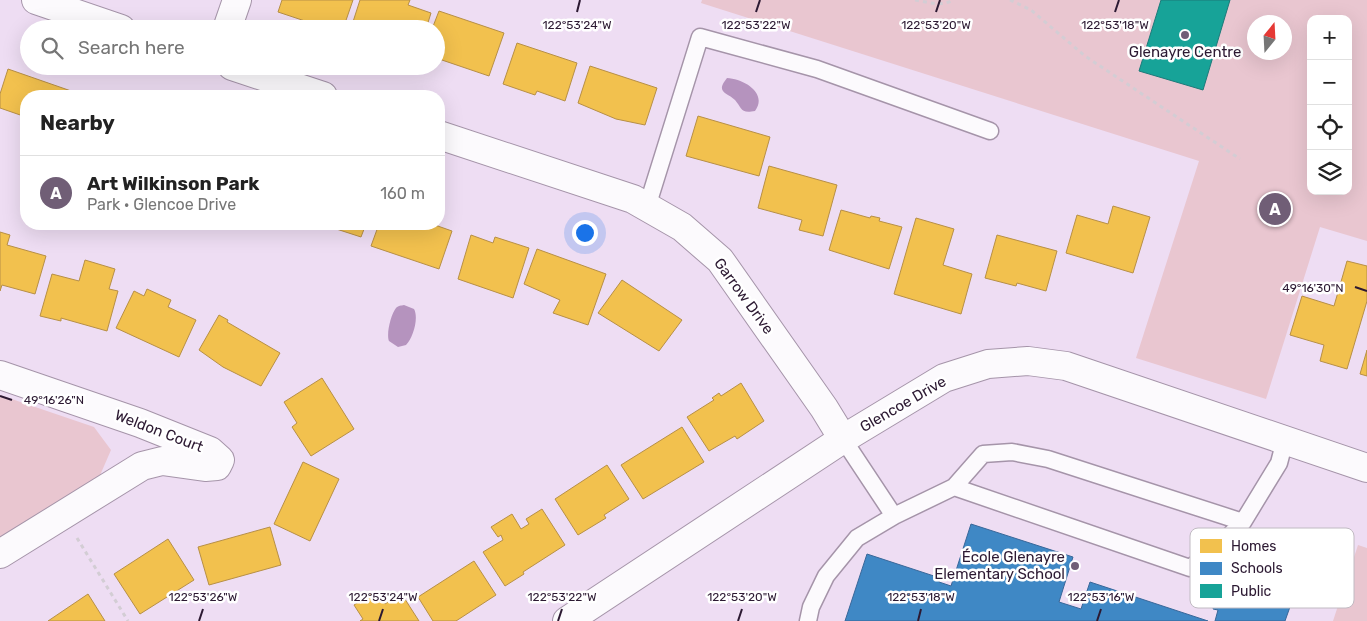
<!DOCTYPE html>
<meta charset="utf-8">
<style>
:root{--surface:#fff;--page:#f6f6f6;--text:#222;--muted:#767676;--line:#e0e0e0;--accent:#705e76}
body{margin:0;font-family:Rubik,sans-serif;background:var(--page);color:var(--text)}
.controls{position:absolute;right:15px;top:15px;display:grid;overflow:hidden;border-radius:10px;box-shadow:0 5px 20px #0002}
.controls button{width:45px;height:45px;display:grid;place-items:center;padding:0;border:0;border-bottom:1px solid var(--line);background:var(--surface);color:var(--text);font:25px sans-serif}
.compass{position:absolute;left:1247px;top:15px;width:45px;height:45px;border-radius:50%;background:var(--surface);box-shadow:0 5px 20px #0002;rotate:18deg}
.you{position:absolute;left:584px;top:232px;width:18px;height:18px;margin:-12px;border:4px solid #fff;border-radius:50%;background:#1a73e8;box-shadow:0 0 0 8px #1a73e833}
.badge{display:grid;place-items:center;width:32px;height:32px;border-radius:50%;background:var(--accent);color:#fff;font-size:16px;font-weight:700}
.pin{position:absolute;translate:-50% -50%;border:2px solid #fff;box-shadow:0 1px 5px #0006}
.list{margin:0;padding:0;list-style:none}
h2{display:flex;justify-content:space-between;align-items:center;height:65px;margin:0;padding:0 20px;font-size:21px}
h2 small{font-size:16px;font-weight:400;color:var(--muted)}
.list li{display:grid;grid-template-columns:32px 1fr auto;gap:15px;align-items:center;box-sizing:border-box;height:75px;padding:0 20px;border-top:1px solid var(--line)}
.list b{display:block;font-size:19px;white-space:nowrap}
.list p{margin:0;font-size:16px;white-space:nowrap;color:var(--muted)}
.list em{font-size:16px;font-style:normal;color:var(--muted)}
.icon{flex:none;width:28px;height:28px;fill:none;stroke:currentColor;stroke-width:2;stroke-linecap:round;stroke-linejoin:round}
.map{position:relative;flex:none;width:1367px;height:621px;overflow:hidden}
.search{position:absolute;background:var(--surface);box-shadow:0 5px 20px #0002;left:20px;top:20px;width:425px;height:55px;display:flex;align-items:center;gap:12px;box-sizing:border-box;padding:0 18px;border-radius:28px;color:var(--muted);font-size:19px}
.panel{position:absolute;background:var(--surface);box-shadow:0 5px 20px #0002;left:20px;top:90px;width:425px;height:140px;border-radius:20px}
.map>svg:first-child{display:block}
.green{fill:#e9c6d0;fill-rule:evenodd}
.water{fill:#b593be}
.homes{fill:#f2c14e;stroke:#b78f46}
.schools{fill:#3f88c5;stroke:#396799}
.public{fill:#17a398;stroke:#1d7a79}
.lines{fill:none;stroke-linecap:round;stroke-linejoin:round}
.lane-casing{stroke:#a594a9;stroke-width:19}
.street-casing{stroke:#a594a9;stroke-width:30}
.secondary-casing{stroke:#a594a9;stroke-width:30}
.path{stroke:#d3cdd4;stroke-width:3;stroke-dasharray:4 4;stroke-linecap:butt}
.lane{stroke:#fcfafd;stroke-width:16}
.street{stroke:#fcfafd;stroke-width:28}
.secondary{stroke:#fcfafd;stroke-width:28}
.ticks{fill:none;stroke:#2c1932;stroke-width:2}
.poi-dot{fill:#705e76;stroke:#fff;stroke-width:2}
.labels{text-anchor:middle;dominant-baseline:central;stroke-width:5;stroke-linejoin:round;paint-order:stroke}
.poi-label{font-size:15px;fill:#2c1932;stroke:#fff}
.street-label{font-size:15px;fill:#2c1932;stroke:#fff}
.key{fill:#fff;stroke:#c0bac2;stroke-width:1}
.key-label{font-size:14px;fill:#2c1932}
.ticks-label{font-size:12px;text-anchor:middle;fill:#2c1932;stroke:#fff;stroke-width:5;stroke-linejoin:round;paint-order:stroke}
</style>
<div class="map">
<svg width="1367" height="621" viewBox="0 0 1367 621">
<rect width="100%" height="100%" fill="#eeddf3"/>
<path class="green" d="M702 0H1367V241L1320 227 1266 399 1136 358 1199 161 701 3ZM1311 19H1348V191H1311ZM1254 22H1284V52H1254Z
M0 395 94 427 111 450 98 480 0 541Z
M1358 545 1367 548V621H1333Z"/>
<path class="water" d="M727 78C744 79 768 93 755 111 740 114 742 108 735 100 727 92 715 93 727 78Z
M404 305 414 309C419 318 413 338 406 345L398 347 389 341C386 334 391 314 396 308 399 305 401 306 404 305Z"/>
<path class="homes" d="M282 0H353L343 29 324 27V29H316L303 25 305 21 278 12Z
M360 0H410L408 5 431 13 426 29H354L351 28Z
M439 11 504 33 489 76 436 58V29H432Z
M517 43 577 63 565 101 537 91 535 95 503 84Z
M590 66 657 88 645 125 616 119 578 103Z
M8 69 74 92 72 96H26V117L0 108V94Z
M698 116 770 137 759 176 686 156Z
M769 166 837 185 823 236 799 230 802 220 758 208Z
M1113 206 1150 217 1133 273 1066 253 1077 215 1108 224Z
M841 210 870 218 871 216 880 218 879 221 902 227 889 269 829 250Z
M916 218 954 229 943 265 972 274 961 314 894 294Z
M321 224H366L361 237Z
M379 224H432L452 231 439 269 371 246Z
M0 232 10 235 7 245 46 256 35 294 2 285 0 291Z
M471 235 493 243 495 237 529 248 513 298 458 279Z
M997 235 1057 251 1046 291 1017 283 1016 286 985 278Z
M537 249 606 274 588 325 553 313 560 300 524 284Z
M85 260 115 269 109 289 118 291 107 331 61 318V321L40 316 52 274 79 281Z
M1347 261 1367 266V301L1347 369 1320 361 1324 345 1290 335 1302 296 1334 306Z
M622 280 682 320 659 351 598 313Z
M147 289 171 300 168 307 196 320 179 357 116 328 134 291 144 296Z
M219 315 228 320 227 322 280 353 261 386 223 367 199 350Z
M1367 350V376L1360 374Z
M322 378 354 429 311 456 292 427 297 423 284 402Z
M741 383 764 421 737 439 735 436 709 451 687 417 714 400 712 398 719 393 721 396Z
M682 427 704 462 643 499 621 465Z
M303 462 339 479 310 541 274 524Z
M607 465 629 499 604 515 606 518 578 535 555 499Z
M542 509 565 545 523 572 524 574 505 586 483 552 503 540 501 535 498 537 491 527 512 514 521 529 529 524 526 519Z
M270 527 281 565 209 585 198 547Z
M168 539 194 580 140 614 114 574Z
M474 561 496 595 456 621H433L418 597Z
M376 591 385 604 401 593 419 621H360L363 619 354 605Z
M88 594 105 621H48Z"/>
<path class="schools" d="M971 524 1073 557 1059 602 1081 609 1090 582 1208 621H845L867 554 940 578 939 582 951 586Z
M1228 564 1297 587 1285 621H1215L1218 610 1213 609Z"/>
<path class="public" d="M1161 0H1230L1203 90 1139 71Z"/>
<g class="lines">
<g class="lane-casing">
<path id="lane" d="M647 207 700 37 817 69 990 131
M843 439 894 516
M954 487 983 454 1012 452 1048 459 1243 522
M808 621 811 607 826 576 857 538 894 516 954 487 1190 568 1217 548 1243 522 1279 463 1285 440"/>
</g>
<g class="street-casing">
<path id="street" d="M36 0 121 29
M227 29 237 0
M232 66 323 96
M439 135 633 199 682 227 720 260 824 408 843 439
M0 375 140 423 210 451 220 460 217 466 205 467 162 461 142 466 0 554"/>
</g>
<g class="secondary-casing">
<path id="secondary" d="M567 621 843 439 944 378 988 364 1028 361 1066 366 1367 468"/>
</g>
<path class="path" d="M915 0C928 2 941 7 953 0
M1010 0 1031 10 1085 56 1240 159
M77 538 128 621"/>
<use href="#lane" class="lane"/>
<use href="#street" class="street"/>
<use href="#secondary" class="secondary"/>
</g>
<path class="ticks" d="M577 12 580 0M756 12 760 0M936 12 940 0M1115 12 1119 0M1355 287 1367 291M0 396 12 400M199 621 203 609M379 621 383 609M558 621 562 609M738 621 742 609M918 621 921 609M1097 621 1101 609"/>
<g class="poi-dot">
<circle cx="1185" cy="35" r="5"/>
<circle cx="1075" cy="566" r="5"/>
</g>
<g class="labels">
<g class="poi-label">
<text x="1185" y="52">Glenayre Centre</text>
<text x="1065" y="557" text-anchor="end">École Glenayre<tspan x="1065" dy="17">Elementary School</tspan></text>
</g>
<g class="street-label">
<text transform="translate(744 296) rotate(54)">Garrow Drive</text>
<text transform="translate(903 404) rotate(-30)">Glencoe Drive</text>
<text transform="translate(159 431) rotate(21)">Weldon Court</text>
</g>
</g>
<rect x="1190" y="528" width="164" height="80" rx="8" class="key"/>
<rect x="1200" y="539" width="22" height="14" fill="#f2c14e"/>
<rect x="1200" y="562" width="22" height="13" fill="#3f88c5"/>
<rect x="1200" y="584" width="22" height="14" fill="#17a398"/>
<g class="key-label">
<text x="1231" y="551">Homes</text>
<text x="1231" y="573">Schools</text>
<text x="1231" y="596">Public</text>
</g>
<g class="ticks-label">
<text x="577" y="29">122°53'24"W</text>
<text x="756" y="29">122°53'22"W</text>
<text x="936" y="29">122°53'20"W</text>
<text x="1115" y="29">122°53'18"W</text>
<text x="1313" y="292">49°16'30"N</text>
<text x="54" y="404">49°16'26"N</text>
<text x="203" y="601">122°53'26"W</text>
<text x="383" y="601">122°53'24"W</text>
<text x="562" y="601">122°53'22"W</text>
<text x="742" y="601">122°53'20"W</text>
<text x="921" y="601">122°53'18"W</text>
<text x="1101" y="601">122°53'16"W</text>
</g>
</svg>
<div class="controls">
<button>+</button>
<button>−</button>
<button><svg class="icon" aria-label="locate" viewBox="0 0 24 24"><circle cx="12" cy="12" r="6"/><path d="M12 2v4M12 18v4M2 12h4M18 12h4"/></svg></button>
<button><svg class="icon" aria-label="layers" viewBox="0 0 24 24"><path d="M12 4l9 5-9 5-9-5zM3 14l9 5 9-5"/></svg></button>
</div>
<svg class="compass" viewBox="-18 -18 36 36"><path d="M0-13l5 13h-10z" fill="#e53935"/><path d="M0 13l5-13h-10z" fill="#767676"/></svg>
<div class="you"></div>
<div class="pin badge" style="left:1275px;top:209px">A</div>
<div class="search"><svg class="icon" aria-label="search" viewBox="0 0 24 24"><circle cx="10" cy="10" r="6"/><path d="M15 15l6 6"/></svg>Search here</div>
<section class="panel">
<h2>Nearby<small></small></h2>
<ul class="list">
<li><span class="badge">A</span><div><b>Art Wilkinson Park</b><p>Park · Glencoe Drive</p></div><em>160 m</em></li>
</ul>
</section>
</div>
